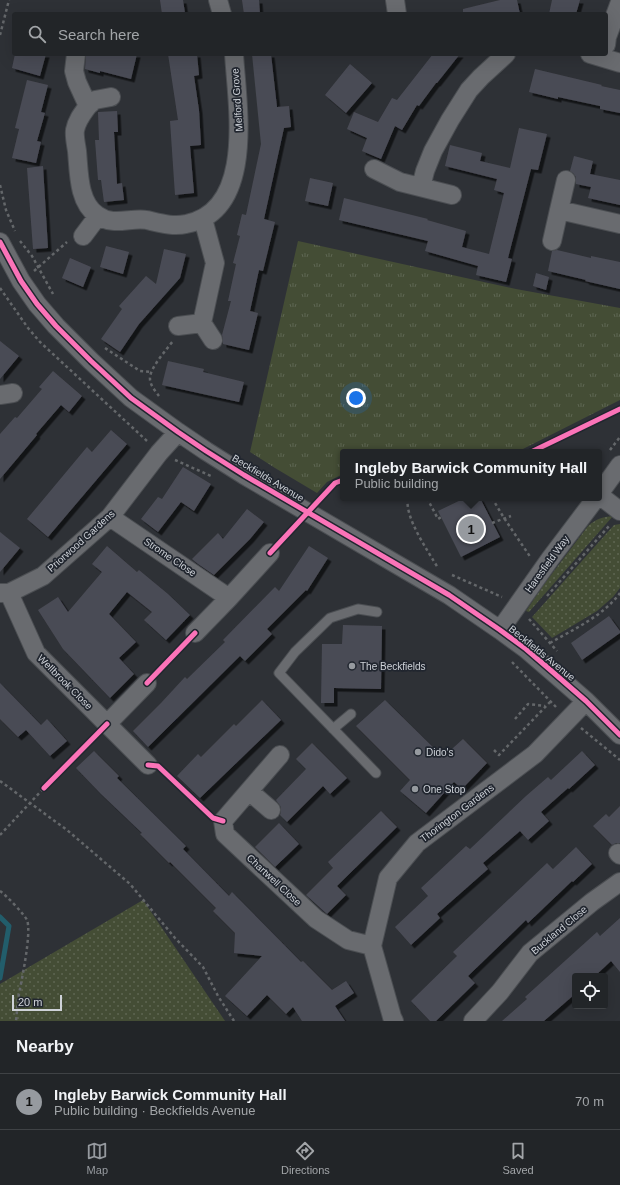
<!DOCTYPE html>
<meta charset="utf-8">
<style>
:root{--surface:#222528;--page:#2e3134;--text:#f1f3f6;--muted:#a2a5a8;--line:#3f4245;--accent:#969a9f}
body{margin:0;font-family:Arial,sans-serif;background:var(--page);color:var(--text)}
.controls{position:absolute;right:12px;bottom:12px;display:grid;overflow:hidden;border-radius:4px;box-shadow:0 4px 16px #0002}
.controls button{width:36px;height:36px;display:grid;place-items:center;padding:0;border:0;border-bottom:1px solid var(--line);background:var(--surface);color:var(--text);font:20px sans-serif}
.scale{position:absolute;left:12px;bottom:10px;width:50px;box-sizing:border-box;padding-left:4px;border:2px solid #ced2d8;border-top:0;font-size:11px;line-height:14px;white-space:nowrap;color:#ced2d8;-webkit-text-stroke:3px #21262f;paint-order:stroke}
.you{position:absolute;left:356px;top:398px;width:14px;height:14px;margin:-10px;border:3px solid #fff;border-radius:50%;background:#1a73e8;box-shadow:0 0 0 6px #1a73e833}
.badge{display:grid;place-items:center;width:26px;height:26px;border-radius:50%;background:var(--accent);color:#111;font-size:13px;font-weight:700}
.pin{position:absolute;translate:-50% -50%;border:2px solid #fff;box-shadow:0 1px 4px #0006}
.popup{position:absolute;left:340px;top:449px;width:262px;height:52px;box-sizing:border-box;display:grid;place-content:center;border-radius:4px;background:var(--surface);filter:drop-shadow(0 1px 3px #0005);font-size:13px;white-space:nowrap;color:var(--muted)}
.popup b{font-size:15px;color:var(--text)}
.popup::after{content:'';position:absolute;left:50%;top:100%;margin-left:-8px;border:8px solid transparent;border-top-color:var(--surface)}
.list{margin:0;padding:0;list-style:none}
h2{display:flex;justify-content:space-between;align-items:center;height:52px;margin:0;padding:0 16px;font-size:17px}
h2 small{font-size:13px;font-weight:400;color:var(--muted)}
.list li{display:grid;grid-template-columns:26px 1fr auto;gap:12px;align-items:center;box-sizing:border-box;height:56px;padding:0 16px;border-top:1px solid var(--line)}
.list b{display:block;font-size:15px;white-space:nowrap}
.list p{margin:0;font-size:13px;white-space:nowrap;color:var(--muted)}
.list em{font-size:13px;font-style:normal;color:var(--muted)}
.icon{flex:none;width:22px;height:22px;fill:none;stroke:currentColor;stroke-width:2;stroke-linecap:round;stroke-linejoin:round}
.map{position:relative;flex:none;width:620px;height:1021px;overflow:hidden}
.search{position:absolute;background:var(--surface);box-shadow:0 4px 16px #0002;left:12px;right:12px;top:12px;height:44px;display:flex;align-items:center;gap:10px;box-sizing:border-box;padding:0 14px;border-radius:4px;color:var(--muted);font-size:15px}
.sheet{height:108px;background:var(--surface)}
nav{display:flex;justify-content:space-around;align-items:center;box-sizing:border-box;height:56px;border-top:1px solid var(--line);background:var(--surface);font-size:11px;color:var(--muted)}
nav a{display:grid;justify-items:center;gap:2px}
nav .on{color:var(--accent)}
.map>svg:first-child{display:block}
.grass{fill:url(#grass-dots)}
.park{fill:url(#park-tufts)}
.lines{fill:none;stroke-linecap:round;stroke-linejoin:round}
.stream{stroke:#225d6b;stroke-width:5}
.building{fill:#4a4b55;filter:url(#shadow)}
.service-casing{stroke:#4b4e52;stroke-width:11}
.minor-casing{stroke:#4b4e52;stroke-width:20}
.path{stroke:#64676a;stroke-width:2.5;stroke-dasharray:3 3;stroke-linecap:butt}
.service{stroke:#696b6f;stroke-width:9}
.minor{stroke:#696b6f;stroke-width:18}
.cycleway-casing{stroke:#21262f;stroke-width:8}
.cycleway{stroke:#fb73b8;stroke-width:5}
.poi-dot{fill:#969a9f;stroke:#21262f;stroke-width:1.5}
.labels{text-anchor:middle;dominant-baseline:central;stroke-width:3.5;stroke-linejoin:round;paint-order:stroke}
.street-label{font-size:10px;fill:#ced2d8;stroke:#21262f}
.poi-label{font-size:10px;fill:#ced2d8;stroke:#21262f;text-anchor:start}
</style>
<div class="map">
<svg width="620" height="1021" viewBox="0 0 620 1021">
<defs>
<pattern id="grass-dots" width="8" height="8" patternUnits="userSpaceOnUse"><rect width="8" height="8" fill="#444d35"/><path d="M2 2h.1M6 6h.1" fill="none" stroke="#5e6652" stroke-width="1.8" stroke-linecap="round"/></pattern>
<pattern id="park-tufts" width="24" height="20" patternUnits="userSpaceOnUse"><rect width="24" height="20" fill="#444d35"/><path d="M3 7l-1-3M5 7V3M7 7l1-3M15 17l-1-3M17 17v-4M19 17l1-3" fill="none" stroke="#5e6652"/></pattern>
<filter id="shadow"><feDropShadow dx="3.5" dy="3.5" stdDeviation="0" flood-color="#0009"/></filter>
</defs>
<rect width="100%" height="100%" fill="#2e3136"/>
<path class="grass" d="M613 516 529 612 526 611 545 583 588 526C596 519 602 517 613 516Z
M620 524V588L613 597 597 611 552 638 532 617 614 525Z
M143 900 225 1021H0V984Z"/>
<path class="park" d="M298 241 516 289 620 308V400L517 452H343V474L327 482 317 493 275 468 250 452Z"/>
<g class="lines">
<path class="stream" d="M0 917 9 926 0 978"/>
</g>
<path class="building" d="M160 0H183L185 13 162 14Z
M242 0H259L260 14H244Z
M500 0H517L520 14H463V9Z
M552 0H580L576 14H549Z
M15 54H46L40 76 12 68Z
M86 54H137L131 79 100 71V73L85 69Z
M168 54H197L199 75 194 76 199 110 201 145 190 146 194 193 175 195 170 121 178 120Z
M252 54H271L277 107 289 106 291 127 284 128 264 219 275 222 263 271 259 270 250 311 258 313 249 350 223 344V339L222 335 231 301H228L236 264 233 263 240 236 237 235 242 214 246 215 261 144Z
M433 54H460L437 83H436L419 106 417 105 402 130 395 126 381 159 362 151 367 138 347 129 354 112 378 122 392 98 397 100Z
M350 64 372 83 346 113 325 95Z
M535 69 602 85 601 86 620 90V113L600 109V106L558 97V99L529 92Z
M27 80 48 85 41 112 45 113 37 141 41 142 36 163 12 158 19 129 15 128Z
M117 111 118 132H114L117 184 122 183 124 200 104 202 101 180H98L95 140H99L98 112Z
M519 128 547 134 538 170 531 169 508 258 512 259 506 282 476 275 478 266 425 251 428 241 339 220 344 198 428 219 427 220 466 231 462 247 489 254 504 193 494 190 497 179 445 166 450 145 482 153 480 161 510 168Z
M574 156 593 161 590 174 620 180V205L588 198 591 187 576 184V177L573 173 570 171Z
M43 166 48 248 33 249 27 168Z
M310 178 333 183 328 206 305 201Z
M106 246 129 252 123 274 100 267Z
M164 249 186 254 180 278 139 324 120 352 101 339 122 309 119 306 146 276 156 284Z
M557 250 591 258V256L620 262V289L585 281 586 280 548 271 552 251Z
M70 258 91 267 83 287 62 278Z
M536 273 549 277 546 290 533 286Z
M0 341 19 356 0 379Z
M168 361 204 369 203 372 244 382 239 402 162 385Z
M53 371 82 396 69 412 61 405 36 434 37 435 0 479V434L15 417 17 418 42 389 39 387Z
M111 430 127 444 48 537 27 519 87 447 92 452Z
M183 467 211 484 194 511 181 502 158 532 141 519 158 497 162 499Z
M465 498H480L500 537 461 557 438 511Z
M247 509 264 522 250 539 214 575 198 564 192 559 218 533 223 539Z
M0 532 20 548 0 572Z
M107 546 137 572 139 570 168 594 190 615 166 640 144 620 152 612 127 592 109 614 136 642 119 658 134 674 110 698 63 649 38 610 58 597 68 612 102 572 92 564Z
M309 546 328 558 307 591 306 590 267 629 272 634 245 661 240 656 148 747 133 731 161 703 185 677 187 679 225 642 223 640 275 587 279 591Z
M609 616 620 631V633L582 660 571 643Z
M343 625 382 626 381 689 334 688V703H321L322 644H342Z
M0 683 41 725 47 719 67 741 50 756 26 730 18 737 0 719Z
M262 700 281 720 200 798 177 776 198 754 201 757 234 724 236 726Z
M385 700 443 757 463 739 487 763 462 789 454 782 426 813 400 791 410 780 356 726Z
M312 743 347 778 330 794 323 786 287 822 280 815 281 812V807L276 800 306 769 296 759Z
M94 751 119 776 117 778 186 846 183 849 229 896 232 892 301 962 303 961 332 990 346 981 354 993 335 1006 345 1021H302L293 1007 286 1014 267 995 247 1016 225 996 262 956 234 953 235 933 213 911 216 908 170 862 169 863 140 834 142 833 101 794 76 768Z
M582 751 595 765 569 789 568 788 541 812 549 821 528 840 520 831 483 863 488 869 437 914 440 918 411 945 395 927 428 896 421 888 466 846 470 849 526 796 548 777 551 780Z
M620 806V843H616L612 845 593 826 606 814 609 817Z
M381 811 397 827 337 886 346 895 327 914 306 895 333 868 328 862Z
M279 823 299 844 275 867 255 847Z
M576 847 592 864 573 882 572 881 528 923 526 920 468 976 475 983 436 1021H430L411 1001 457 956 453 952 547 863 553 869Z
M620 918V972L611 961 595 976H575V994L544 1021H502L527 999 525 997 597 932 600 936Z"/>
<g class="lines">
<g class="service-casing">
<path id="service" d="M333 729 351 714
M376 773 279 673 295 652 330 618 358 609 377 612"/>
</g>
<g class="minor-casing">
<path id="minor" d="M218 0 222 14
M395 0 397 14
M606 45 607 37 620 2
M76 54 74 71 77 82 88 106C82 114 77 120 75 130 74 136 76 144 77 151 79 172 78 202 97 215 113 227 131 217 147 220 160 223 173 227 186 224 256 211 237 104 234 54
M590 54 620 63
M88 106 95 100 111 97
M374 169 400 182 452 195
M566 180 559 210 620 224
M421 187 425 171 433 151 450 120 469 90 481 77 506 54
M83 236 98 216
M552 241 559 210
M0 242 21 281 37 304 56 326 91 361 131 398 178 432 206 451 244 475 449 595 500 630 526 649 555 674 586 701 620 735
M202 323 213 340
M178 326 202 323 215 263 203 219
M0 395 13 393
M599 494 620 465
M599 495 620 511
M110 517 229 598 195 633
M0 593H9L43 576 110 517 159 453 178 432
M9 593 36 653 148 765
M229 598 270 553
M500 630 550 559 596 498
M107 724 147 683
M280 755 223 821 225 834 316 919 348 940 372 946
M249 791 271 810
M618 853 620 855
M394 1021 392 1017 372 946 388 878 417 843 535 754 586 701
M473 1021 500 992 530 953 592 902 620 882"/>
</g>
<path class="path" d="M0 35 9 0
M0 185 6 210 15 231
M20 241 32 256 53 294
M34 271 67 242
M0 288 28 328 40 342 147 441
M105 348 140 371 151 372
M159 396C156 392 150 385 150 379 149 369 167 349 173 341
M610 450 620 437
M175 460 211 476
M408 498C404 517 428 551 438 568
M427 498 438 519 441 517
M492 498 504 518 531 558
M492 523 511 516
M452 575 502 597
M547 596 610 525
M529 619 557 651
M550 643C574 629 603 616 620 593
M512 662 556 707
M515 719 528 704 545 706
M581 728 620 760
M494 750 499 755 550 702
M0 781 67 830 130 884 175 938 203 967 218 996 234 1021
M0 835 44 788
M0 891C6 895 24 914 27 920 32 933 21 983 18 999 17 1007 17 1014 16 1021"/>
<use href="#service" class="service"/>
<use href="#minor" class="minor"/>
<g class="cycleway-casing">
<path id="cycleway" d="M0 242 21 281 37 304 56 326 91 361 131 398 178 432 206 451 244 475 449 595 500 630 526 649 555 674 586 701 620 735
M531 452 620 409
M270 553 335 483 343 480
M147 683 195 633
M148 765 158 766 213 818 223 821
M44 788 107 724"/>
</g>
<use href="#cycleway" class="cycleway"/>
</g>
<g class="poi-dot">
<circle cx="352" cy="666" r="4"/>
<circle cx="418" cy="752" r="4"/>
<circle cx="415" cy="789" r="4"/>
</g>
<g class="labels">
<g class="street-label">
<text transform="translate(237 100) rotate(-94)">Melford Grove</text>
<text transform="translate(268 478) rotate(31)">Beckfields Avenue</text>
<text transform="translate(81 541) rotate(-42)">Priorwood Gardens</text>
<text transform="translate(170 557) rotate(34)">Strome Close</text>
<text transform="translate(547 564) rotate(-54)">Haresfield Way</text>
<text transform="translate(542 653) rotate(39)">Beckfields Avenue</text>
<text transform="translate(65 682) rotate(45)">Wellbrook Close</text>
<text transform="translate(457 813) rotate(-37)">Thorington Gardens</text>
<text transform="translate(274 880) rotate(43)">Chartwell Close</text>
<text transform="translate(559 930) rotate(-40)">Buckland Close</text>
</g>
<g class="poi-label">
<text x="360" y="666">The Beckfields</text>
<text x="426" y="752">Dido's</text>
<text x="423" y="789">One Stop</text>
</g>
</g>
</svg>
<div class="controls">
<button><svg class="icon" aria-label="locate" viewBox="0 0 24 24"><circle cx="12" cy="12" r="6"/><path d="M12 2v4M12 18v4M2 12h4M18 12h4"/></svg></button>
</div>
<div class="scale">20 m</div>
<div class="you"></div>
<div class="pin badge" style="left:471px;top:529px">1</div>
<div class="popup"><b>Ingleby Barwick Community Hall</b>Public building</div>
<div class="search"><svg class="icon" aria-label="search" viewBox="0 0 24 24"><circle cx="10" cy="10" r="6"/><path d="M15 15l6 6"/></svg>Search here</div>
</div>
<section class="sheet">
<h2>Nearby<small></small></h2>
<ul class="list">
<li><span class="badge">1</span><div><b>Ingleby Barwick Community Hall</b><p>Public building · Beckfields Avenue</p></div><em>70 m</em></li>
</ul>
</section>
<nav>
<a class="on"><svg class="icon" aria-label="map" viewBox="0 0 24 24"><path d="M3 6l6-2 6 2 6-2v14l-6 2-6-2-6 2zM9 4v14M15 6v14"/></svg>Map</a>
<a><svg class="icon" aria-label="directions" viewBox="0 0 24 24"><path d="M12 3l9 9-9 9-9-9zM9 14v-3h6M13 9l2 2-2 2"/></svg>Directions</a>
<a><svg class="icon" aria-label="saved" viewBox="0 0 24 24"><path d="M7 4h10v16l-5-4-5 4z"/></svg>Saved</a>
</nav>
